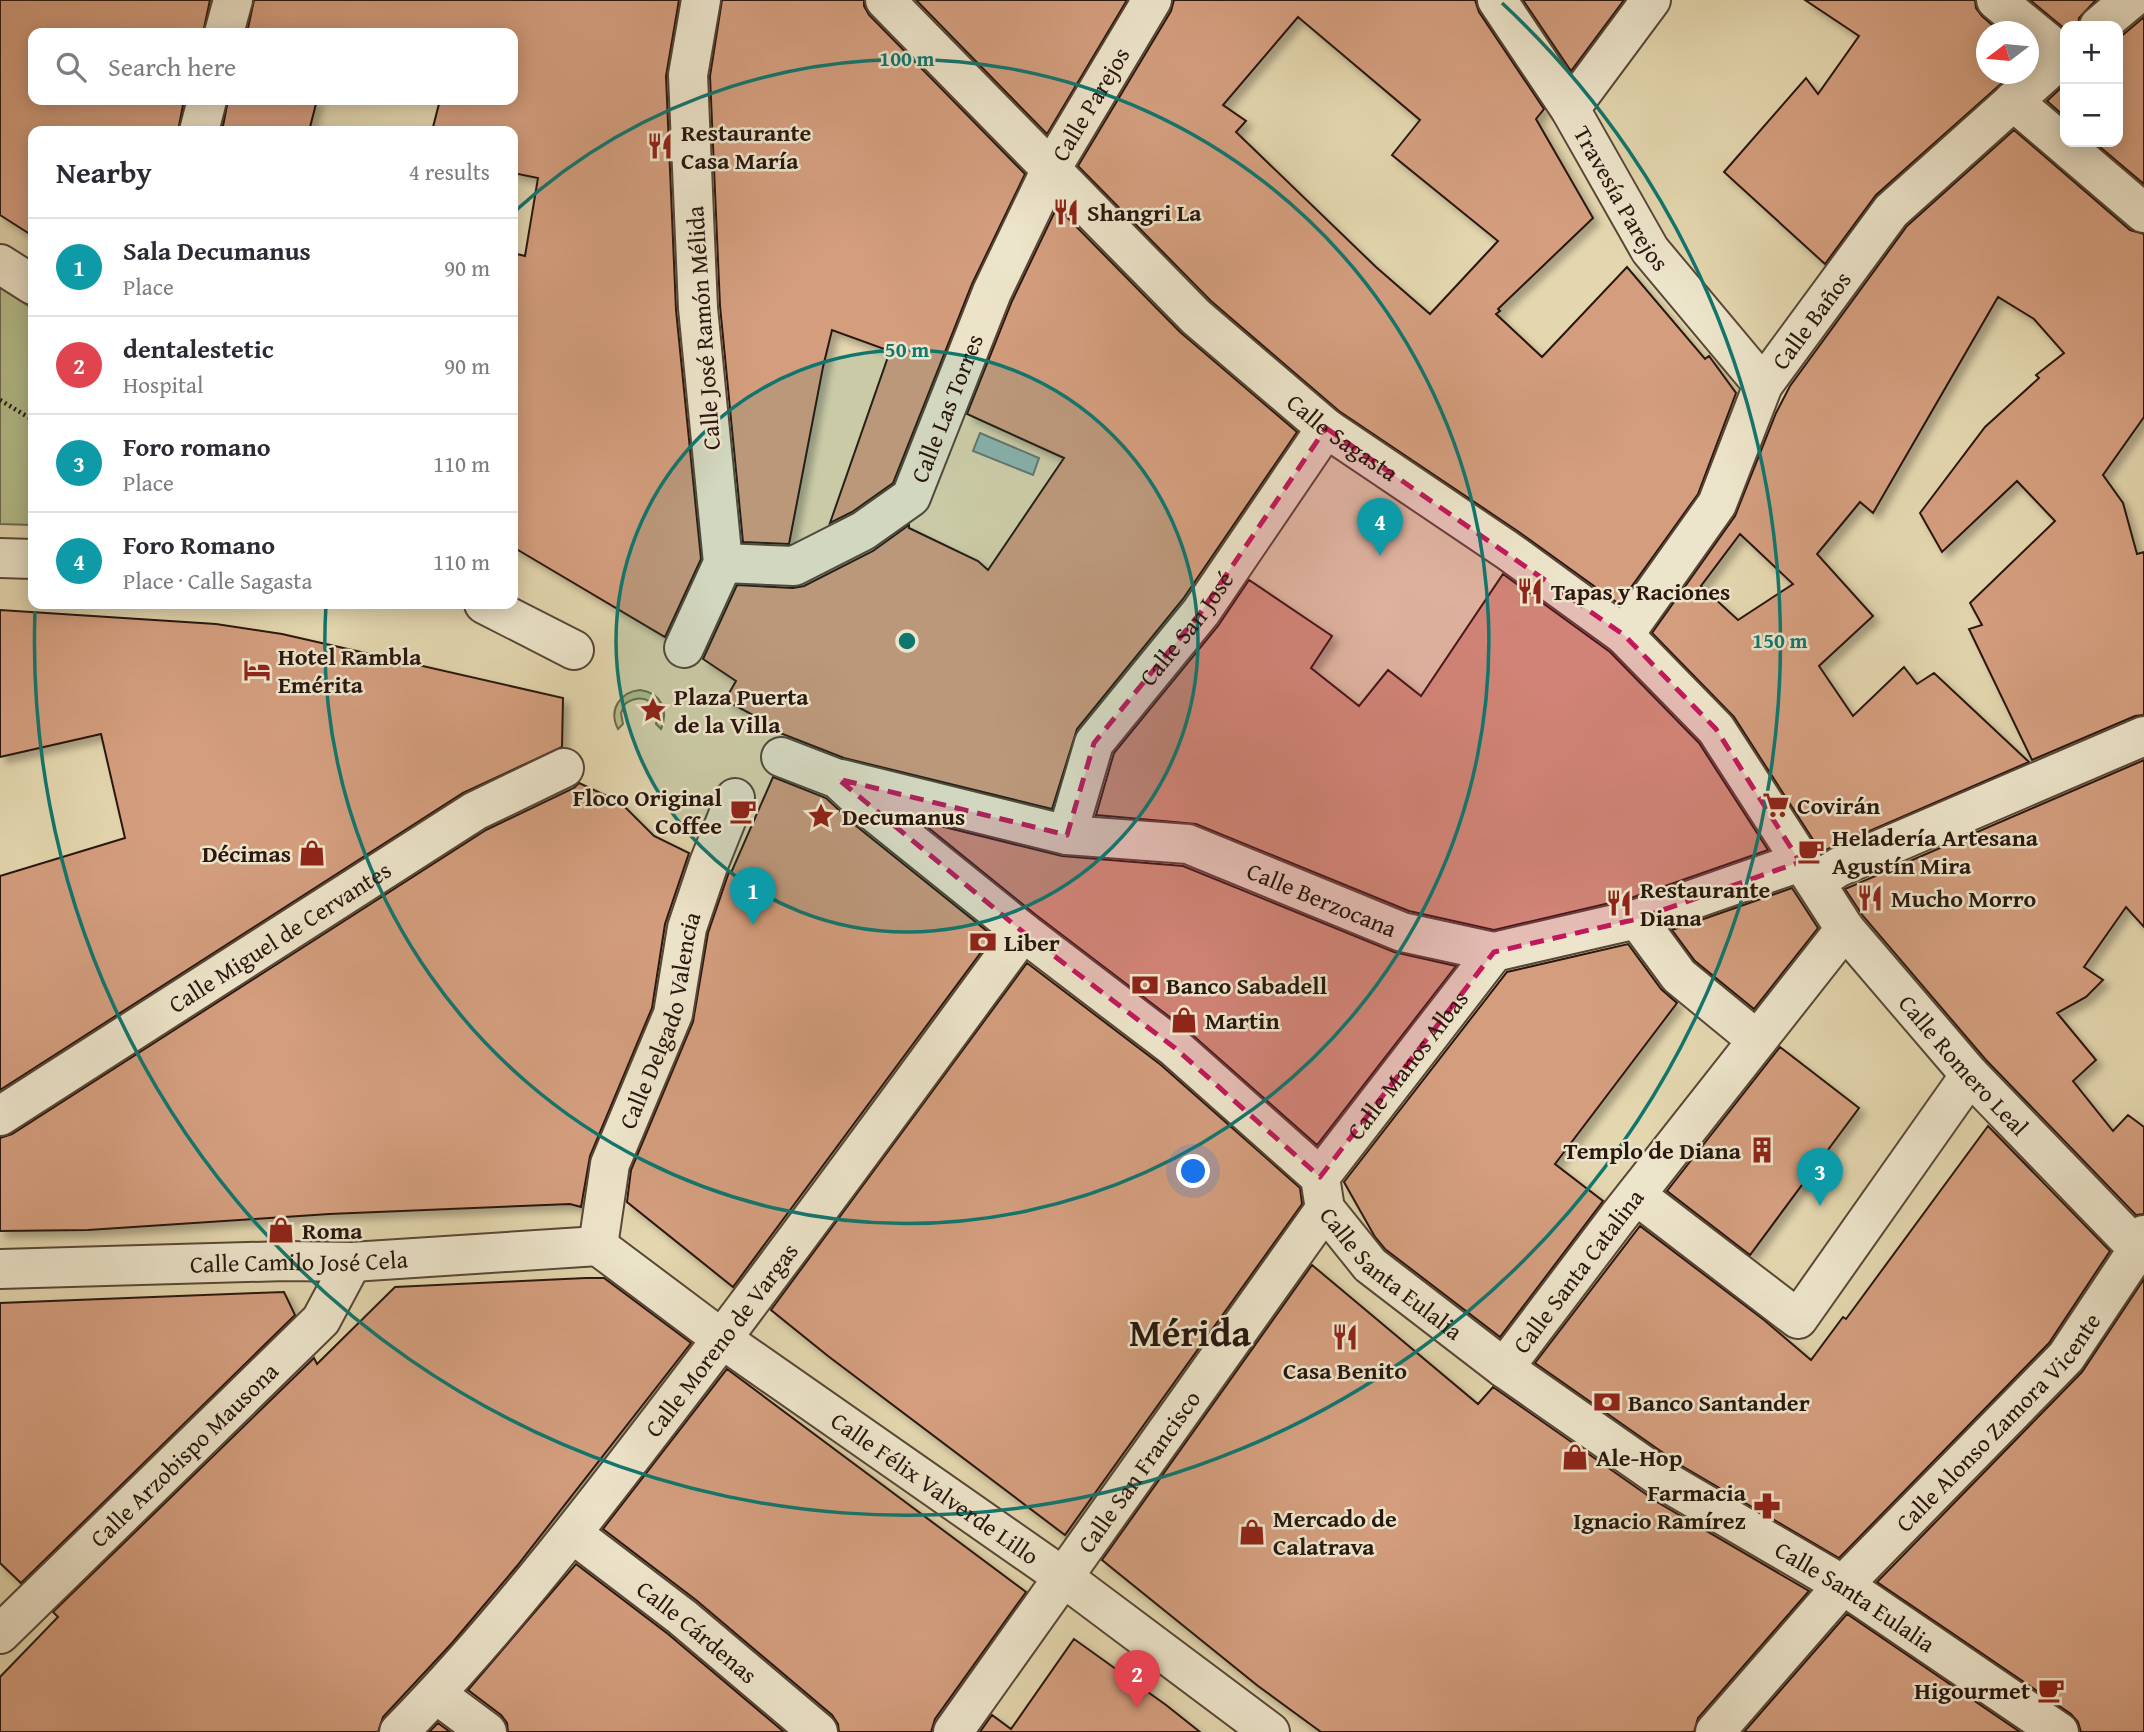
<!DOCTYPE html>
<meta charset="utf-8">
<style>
:root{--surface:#fff;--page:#f7f7f7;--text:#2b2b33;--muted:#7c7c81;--line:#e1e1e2;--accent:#ea580c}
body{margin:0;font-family:"Gentium Book Plus",serif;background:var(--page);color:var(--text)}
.controls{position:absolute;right:21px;top:21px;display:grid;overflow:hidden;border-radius:14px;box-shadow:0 4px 18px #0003}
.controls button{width:63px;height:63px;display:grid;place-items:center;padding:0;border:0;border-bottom:2px solid var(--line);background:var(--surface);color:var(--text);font:35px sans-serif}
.compass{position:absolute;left:1976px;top:21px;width:63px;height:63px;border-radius:50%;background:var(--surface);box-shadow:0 4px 18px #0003;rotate:254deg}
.you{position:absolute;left:1194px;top:1172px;width:24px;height:24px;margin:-18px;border:5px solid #fff;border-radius:50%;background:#1a73e8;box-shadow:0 0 0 10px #1a73e833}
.badge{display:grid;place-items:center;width:46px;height:46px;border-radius:50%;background:var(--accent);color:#fff;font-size:23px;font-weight:700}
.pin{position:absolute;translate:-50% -58px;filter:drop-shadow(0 2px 4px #0008)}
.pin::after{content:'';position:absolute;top:37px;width:24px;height:21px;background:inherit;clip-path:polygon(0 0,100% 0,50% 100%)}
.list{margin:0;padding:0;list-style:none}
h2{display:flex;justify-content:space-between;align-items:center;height:91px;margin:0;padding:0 28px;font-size:30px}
h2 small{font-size:23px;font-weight:400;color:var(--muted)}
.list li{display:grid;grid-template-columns:46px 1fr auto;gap:21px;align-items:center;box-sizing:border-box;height:98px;padding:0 28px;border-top:2px solid var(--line)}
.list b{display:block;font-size:26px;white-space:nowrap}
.list p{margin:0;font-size:23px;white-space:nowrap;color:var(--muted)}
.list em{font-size:23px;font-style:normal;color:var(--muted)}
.icon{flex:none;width:38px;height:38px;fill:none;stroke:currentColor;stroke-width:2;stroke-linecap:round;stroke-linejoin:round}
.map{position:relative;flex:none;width:2144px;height:1732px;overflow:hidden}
.search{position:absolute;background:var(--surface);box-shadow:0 4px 18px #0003;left:28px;top:28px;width:490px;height:77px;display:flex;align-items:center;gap:18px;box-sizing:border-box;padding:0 24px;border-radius:14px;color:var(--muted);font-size:26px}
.panel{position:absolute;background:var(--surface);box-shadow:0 4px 18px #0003;left:28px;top:126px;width:490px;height:483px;border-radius:14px}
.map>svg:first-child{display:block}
.green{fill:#b4be8b;stroke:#6e6a4c;stroke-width:2}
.water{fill:#97b8b2;stroke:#6b7770;stroke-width:2}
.building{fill:#d49e7e;stroke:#29160e;stroke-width:2;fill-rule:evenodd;filter:url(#shadow)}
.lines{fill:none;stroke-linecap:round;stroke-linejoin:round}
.minor-casing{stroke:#584636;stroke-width:42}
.path{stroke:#29160e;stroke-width:4.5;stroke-dasharray:2 3.5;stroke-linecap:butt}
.minor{stroke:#ede5cb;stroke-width:38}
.marked{fill:#c2185b;fill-opacity:0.2;stroke:#c2185b;stroke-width:5;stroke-dasharray:14 9;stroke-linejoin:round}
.ring{fill:none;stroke:#0f766e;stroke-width:3.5}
.labels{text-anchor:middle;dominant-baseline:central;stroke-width:5;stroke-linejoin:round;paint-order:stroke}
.street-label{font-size:24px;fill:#29160e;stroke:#ede5cb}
.poi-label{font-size:24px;font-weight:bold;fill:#29160e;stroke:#ede5cb;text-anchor:start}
.town-label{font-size:38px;font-weight:bold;fill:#29160e;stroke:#ede5cb}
.centre{fill:#0f766e;stroke:#ede5cb;stroke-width:3.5}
.ring-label{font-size:21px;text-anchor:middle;font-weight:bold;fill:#0f766e;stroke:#ede5cb;stroke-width:5;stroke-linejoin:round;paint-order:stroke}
</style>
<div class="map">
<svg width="2144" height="1732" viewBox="0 0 2144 1732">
<defs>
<filter id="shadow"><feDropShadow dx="6" dy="6" stdDeviation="3.5" flood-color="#0004"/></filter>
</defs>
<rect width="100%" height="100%" fill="#e4d7af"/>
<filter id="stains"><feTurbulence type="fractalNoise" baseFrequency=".00286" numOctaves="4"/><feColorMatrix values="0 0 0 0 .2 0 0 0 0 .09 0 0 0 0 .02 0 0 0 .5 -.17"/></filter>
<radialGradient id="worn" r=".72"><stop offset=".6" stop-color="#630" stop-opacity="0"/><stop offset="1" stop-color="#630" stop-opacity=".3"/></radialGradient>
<path class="green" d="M0 287 33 309V525L0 524Z
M640 690C661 693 669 710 661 729L656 724C662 703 642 691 625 704L621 713 623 724 618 729C608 710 620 692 640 690Z"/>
<path class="water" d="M980 433 1039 458 1033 475 973 451Z"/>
<path class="building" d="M0 0H210L203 33H33V100H184L178 131H33V236L0 215Z
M254 0H679L666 76 676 310 701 559 665 637 513 547V253L525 256 538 178 513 173V131H432L440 100H513V33H247Z
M722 0H864V6L869 15 1025 174 972 284 893 483 852 512 830 523 890 351 832 330 823 367 789 544 743 542 720 306 710 76Z
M916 0H1127L1047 134Z
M1174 0H1475L1479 12 1544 109 1536 119 1593 218 1498 309 1500 311 1496 314 1542 357 1627 267 1705 359 1709 356 1736 393 1698 494 1619 604 1519 532 1339 411 1211 301 1078 166 1171 11ZM1298 17 1420 120 1392 155 1498 241 1430 314 1376 267 1236 132 1246 121 1223 105Z
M1523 0H1624L1571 71Z
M1805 0H1975L1976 8 1982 16 2000 32H1986V74H2012L1876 195 1825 264 1724 172 1806 78 1818 94 1859 36Z
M2030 0H2096L2079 18 2078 26H2065V29Z
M2144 17V184L2094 142H2118V39Z
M2065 84V117L2047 101Z
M228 100H317L309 131H222Z
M2014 130 2130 230 2144 234V417L2103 475 2123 503 2137 554 2144 552V715L2135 716 2032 760 1969 629 1982 625 1970 603 2055 521 2017 481 1942 552 1920 513 1985 427 2039 378 2036 375 2064 353 2034 319 1998 297 1873 513 1860 502 1817 554 1873 616 1819 666 1853 716 1904 667 1917 684 1934 673 2029 762 1821 852 1734 717 1652 633 1735 516 1776 413 1790 386 1907 226ZM1740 534 1793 584 1738 620 1701 586Z
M1057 207 1180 332 1297 432 1183 599 1077 729 1052 809 844 758 780 733 781 730 725 700 736 681 703 659 737 585 793 588 804 586 873 551 909 525V528L978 561 988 570 1064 458 967 414 1012 301Z
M1503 574 1610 652 1699 743 1768 850 1631 898 1494 930 1409 911 1196 824 1096 815 1114 753 1218 626 1249 580 1332 636 1311 668 1359 706 1388 670 1421 696Z
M0 610 216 624 282 634 563 698 562 747 463 793 0 1090V876L125 838 101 734 0 757Z
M2144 760V927L2126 907 2084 967 2103 980 2086 997 2057 1013 2096 1060 2073 1081 2113 1131 2128 1115 2144 1127V1214L2136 1215 1986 1060 1863 916 1845 889Z
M773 777 826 798 855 825 993 936 733 1287 627 1202 631 1170 693 1022 708 933 729 872 731 873Z
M579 783 620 802 654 836 689 853 665 924 652 1008 590 1156 581 1207 570 1204 329 1214 88 1230 0 1231V1138L12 1134 486 830 574 788Z
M920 821 1062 856 1183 866 1394 952 1456 966 1317 1145 1188 1031 1036 915Z
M1792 888 1818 928 1754 1009 1695 961 1672 930Z
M1628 944 1661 989 1677 1003 1555 1164 1603 1201 1500 1337 1385 1249 1375 1237 1344 1182 1507 972Z
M1027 963 1161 1065 1300 1188 1302 1204 1065 1535 828 1356 771 1310Z
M1780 1047 1859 1108 1750 1255 1667 1191Z
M1988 1126 2110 1251 2049 1343 1839 1558 1682 1466 1535 1363 1640 1226 1764 1320 1811 1360 1843 1317 1846 1319Z
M1312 1265 1478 1404 1493 1387 1657 1502 1809 1591 1698 1718 1694 1732H1321L1258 1686 1102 1560Z
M586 1278H604L691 1343 517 1566 452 1643 383 1717 378 1732H0V1677L58 1617 53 1612 314 1358 317 1364 395 1287Z
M2144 1279V1732H2081L2078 1722 2071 1714 1877 1582 2082 1372Z
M284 1292 295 1315 21 1583 0 1563V1303Z
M727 1369 1026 1592 935 1719 931 1732H839L838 1724 832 1715 696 1600 603 1529Z
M576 1564 668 1634 784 1732H508L507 1723 501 1715 468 1690Z
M1847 1614 2020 1732H1744Z
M1074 1639 1166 1705 1200 1732H980L992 1715 1011 1729Z
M438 1723 450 1732H429Z"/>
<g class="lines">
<g class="minor-casing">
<g id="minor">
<path id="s1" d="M885 0 1196 317 1326 428 1507 550 1624 635 1716 729 1845 929 1970 1075 2144 1255"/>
<path id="s2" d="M1497 0 1570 109 1650 250 1763 385"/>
<path d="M1996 0 2064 56"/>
<path d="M2099 26 2130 0"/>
<path d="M224 33 233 0"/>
<path d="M2013 101 2144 213"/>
<path d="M1570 109 1651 0"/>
<path d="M199 131 207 100"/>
<path d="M0 264 33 285"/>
<path d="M0 558 33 559"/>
<path id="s3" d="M723 563 794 566 863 531 911 497 992 292 1051 169 1152 0"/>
<path d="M484 604 574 650"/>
<path id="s4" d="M1624 635 1717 504 1763 385 1891 211 2065 55"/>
<path d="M684 648 723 563 698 308 688 75 701 0"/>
<path id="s5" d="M781 757 838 779 869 808 1023 932 1175 1048 1320 1177 1325 1209 1370 1265 1504 1368 1670 1484 1843 1585 2059 1732"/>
<path id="s6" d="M841 779 1067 835 1188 844 1402 932 1494 952 1637 919 1800 862"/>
<path id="s7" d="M1067 835 1094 743 1201 612 1326 428"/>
<path d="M1815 882 1839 867 2144 736"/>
<path d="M1637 919 1679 976 1757 1040"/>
<path id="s8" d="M0 1116 475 811 564 768"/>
<path id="s9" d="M1320 1177 1494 952"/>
<path d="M1636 1195 1798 1319 1970 1075"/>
<path id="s10" d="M598 1246 722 1339 1063 1577 1270 1732"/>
<path id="s11" d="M598 1246 610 1164 673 1014 687 928 709 863 735 798"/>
<path id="s12" d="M0 1269 286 1261 352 1262 598 1246"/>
<path id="s13" d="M1504 1368 1619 1216 1845 929"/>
<path id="s14" d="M573 1534 682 1617 818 1732"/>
<path id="s15" d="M0 1634 321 1320 352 1262"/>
<path d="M436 1694 487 1732"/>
<path id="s16" d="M399 1732C494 1635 578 1527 660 1420 784 1259 903 1095 1023 932"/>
<path id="s17" d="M953 1732 1325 1209"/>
<path id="s18" d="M1715 1732 1843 1585 2066 1357 2138 1249 2144 1235"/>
</g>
</g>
<path class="path" d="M0 400 33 420"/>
<use href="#minor" class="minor"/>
</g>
<path class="marked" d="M1326 428 1624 635 1716 729 1800 862 1637 919 1494 952 1320 1177 1175 1048 1023 932 838 779 1067 835 1094 743 1201 612Z"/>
<circle cx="907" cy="641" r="291" fill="#0f766e" fill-opacity=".12"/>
<g class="ring">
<circle cx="907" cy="641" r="291"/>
<path d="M514 212A582 582 0 1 1 326 605"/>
<path d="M1502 3A873 873 0 1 1 35 611"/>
</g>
<defs>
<g id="restaurant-bare" transform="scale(2.1)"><path d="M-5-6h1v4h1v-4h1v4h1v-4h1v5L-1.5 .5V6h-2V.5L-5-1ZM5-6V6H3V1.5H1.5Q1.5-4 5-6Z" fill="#8f2418" stroke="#ede5cb" stroke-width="2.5" paint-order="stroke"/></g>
<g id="hotel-bare" transform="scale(2.1)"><path d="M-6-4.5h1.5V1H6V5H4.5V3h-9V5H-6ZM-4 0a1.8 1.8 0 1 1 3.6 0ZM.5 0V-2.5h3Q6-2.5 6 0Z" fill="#8f2418" stroke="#ede5cb" stroke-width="2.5" paint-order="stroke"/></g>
<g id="sight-bare" transform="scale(2.1)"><path d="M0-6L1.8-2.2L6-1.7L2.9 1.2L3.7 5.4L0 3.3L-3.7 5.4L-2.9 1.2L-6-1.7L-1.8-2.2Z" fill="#8f2418" stroke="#ede5cb" stroke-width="2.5" paint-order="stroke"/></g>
<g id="supermarket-bare" transform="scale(2.1)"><path d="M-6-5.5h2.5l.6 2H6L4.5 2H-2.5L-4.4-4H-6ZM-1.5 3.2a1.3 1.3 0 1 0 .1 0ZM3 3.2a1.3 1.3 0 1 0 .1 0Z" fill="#8f2418" stroke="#ede5cb" stroke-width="2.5" paint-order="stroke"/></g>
<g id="cafe-bare" transform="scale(2.1)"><path d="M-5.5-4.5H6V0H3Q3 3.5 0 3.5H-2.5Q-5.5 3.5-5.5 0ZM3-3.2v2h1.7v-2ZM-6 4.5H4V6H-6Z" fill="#8f2418" stroke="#ede5cb" stroke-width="2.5" paint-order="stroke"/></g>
<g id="shop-bare" transform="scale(2.1)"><path d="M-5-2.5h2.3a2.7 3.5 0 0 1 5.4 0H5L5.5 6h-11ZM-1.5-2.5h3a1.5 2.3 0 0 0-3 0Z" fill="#8f2418" stroke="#ede5cb" stroke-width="2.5" paint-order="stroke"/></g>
<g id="bank-bare" transform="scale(2.1)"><path d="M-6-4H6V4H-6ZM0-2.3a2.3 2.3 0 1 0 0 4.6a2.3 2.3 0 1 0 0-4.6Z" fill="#8f2418" stroke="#ede5cb" stroke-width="2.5" paint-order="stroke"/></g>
<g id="building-bare" transform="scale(2.1)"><path d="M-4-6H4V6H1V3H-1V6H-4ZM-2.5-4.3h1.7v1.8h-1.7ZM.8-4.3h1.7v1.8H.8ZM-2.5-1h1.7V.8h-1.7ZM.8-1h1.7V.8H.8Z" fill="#8f2418" stroke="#ede5cb" stroke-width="2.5" paint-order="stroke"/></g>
<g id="pharmacy-bare" transform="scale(2.1)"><path d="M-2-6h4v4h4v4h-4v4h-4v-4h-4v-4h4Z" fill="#8f2418" stroke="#ede5cb" stroke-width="2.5" paint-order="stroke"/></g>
</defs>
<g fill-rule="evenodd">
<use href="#restaurant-bare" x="660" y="146"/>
<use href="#restaurant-bare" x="1066" y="212"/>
<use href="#restaurant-bare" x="1530" y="591"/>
<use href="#hotel-bare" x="257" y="670"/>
<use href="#sight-bare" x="653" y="710"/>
<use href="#supermarket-bare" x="1776" y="805"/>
<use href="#cafe-bare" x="743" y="811"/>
<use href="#sight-bare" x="821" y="816"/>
<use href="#cafe-bare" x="1811" y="851"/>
<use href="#shop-bare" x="312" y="853"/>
<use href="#restaurant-bare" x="1870" y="898"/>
<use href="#restaurant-bare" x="1619" y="903"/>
<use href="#bank-bare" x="983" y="942"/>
<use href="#bank-bare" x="1145" y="985"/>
<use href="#shop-bare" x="1184" y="1020"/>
<use href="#building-bare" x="1762" y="1150"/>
<use href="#shop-bare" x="281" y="1230"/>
<use href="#restaurant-bare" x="1345" y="1337"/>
<use href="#bank-bare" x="1607" y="1402"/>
<use href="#shop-bare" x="1575" y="1457"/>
<use href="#pharmacy-bare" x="1767" y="1506"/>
<use href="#shop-bare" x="1252" y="1532"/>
<use href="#cafe-bare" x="2051" y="1690"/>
</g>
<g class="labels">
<g class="street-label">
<text stroke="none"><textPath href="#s3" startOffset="640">Calle Parejos</textPath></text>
<text stroke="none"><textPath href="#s2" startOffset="234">Travesía Parejos</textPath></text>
<text stroke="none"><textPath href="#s4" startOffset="369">Calle Baños</textPath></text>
<text transform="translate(703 328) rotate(-94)">Calle José Ramón Mélida</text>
<text stroke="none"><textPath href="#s3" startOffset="303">Calle Las Torres</textPath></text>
<text stroke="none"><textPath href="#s1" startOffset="634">Calle Sagasta</textPath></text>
<text stroke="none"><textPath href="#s7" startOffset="243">Calle San José</textPath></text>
<text stroke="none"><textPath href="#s6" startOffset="499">Calle Berzocana</textPath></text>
<text stroke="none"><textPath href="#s8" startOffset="332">Calle Miguel de Cervantes</textPath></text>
<text stroke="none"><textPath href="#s11" startOffset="236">Calle Delgado Valencia</textPath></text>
<text stroke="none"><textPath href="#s9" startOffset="142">Calle Manos Albas</textPath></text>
<text stroke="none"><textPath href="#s1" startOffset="1528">Calle Romero Leal</textPath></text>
<text stroke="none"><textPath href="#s12" startOffset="299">Calle Camilo José Cela</textPath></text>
<text stroke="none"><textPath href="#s5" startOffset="812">Calle Santa Eulalia</textPath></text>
<text stroke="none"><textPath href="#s13" startOffset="122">Calle Santa Catalina</textPath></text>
<text stroke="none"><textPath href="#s16" startOffset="508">Calle Moreno de Vargas</textPath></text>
<text stroke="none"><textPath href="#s18" startOffset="420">Calle Alonso Zamora Vicente</textPath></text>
<text stroke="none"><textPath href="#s15" startOffset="257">Calle Arzobispo Mausona</textPath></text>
<text stroke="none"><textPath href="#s17" startOffset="320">Calle San Francisco</textPath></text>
<text stroke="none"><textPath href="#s10" startOffset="415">Calle Félix Valverde Lillo</textPath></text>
<text stroke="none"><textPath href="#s5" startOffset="1379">Calle Santa Eulalia</textPath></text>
<text stroke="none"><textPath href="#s14" startOffset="158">Calle Cárdenas</textPath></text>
</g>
<g class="poi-label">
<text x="681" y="132">Restaurante<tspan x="681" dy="28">Casa María</tspan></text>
<text x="1087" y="212">Shangri La</text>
<text x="1551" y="591">Tapas y Raciones</text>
<text x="278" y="656">Hotel Rambla<tspan x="278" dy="28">Emérita</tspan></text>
<text x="674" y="696">Plaza Puerta<tspan x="674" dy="28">de la Villa</tspan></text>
<text x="722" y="797" text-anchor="end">Floco Original<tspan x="722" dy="28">Coffee</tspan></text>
<text x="1797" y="805">Covirán</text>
<text x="842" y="816">Decumanus</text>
<text x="1832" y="837">Heladería Artesana<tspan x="1832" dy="28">Agustín Mira</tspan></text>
<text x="291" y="853" text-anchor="end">Décimas</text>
<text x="1640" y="889">Restaurante<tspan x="1640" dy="28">Diana</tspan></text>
<text x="1891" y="898">Mucho Morro</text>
<text x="1004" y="942">Liber</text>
<text x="1166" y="985">Banco Sabadell</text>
<text x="1205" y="1020">Martin</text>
<text x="1741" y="1150" text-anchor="end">Templo de Diana</text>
<text x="302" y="1230">Roma</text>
<text x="1345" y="1370" text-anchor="middle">Casa Benito</text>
<text x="1628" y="1402">Banco Santander</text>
<text x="1596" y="1457">Ale-Hop</text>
<text x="1746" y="1492" text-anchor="end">Farmacia<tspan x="1746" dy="28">Ignacio Ramírez</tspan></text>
<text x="1273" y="1518">Mercado de<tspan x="1273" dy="28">Calatrava</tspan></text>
<text x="2030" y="1690" text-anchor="end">Higourmet</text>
</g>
<g class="town-label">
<text x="1190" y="1332">Mérida</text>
</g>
</g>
<circle cx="907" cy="641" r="10" class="centre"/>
<g class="ring-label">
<text x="907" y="66">100 m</text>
<text x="907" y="357">50 m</text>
<text x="1780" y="648">150 m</text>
</g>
<rect width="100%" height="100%" filter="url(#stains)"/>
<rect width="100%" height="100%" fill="url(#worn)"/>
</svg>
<div class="controls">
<button>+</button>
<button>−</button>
</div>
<svg class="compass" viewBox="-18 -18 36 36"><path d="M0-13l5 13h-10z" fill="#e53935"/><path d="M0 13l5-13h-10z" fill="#7c7c81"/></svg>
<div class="you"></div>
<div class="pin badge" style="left:753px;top:925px;background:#0f9aa8">1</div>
<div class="pin badge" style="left:1137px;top:1708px;background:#e0444e">2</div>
<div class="pin badge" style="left:1820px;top:1206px;background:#0f9aa8">3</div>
<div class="pin badge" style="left:1380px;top:556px;background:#0f9aa8">4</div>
<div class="search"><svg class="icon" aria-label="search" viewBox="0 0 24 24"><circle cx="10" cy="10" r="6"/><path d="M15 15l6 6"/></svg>Search here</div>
<section class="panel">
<h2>Nearby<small>4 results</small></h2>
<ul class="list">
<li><span class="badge" style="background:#0f9aa8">1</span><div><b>Sala Decumanus</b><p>Place</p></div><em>90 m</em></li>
<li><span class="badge" style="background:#e0444e">2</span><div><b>dentalestetic</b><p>Hospital</p></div><em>90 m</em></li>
<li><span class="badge" style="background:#0f9aa8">3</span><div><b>Foro romano</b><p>Place</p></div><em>110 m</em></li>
<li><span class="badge" style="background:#0f9aa8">4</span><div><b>Foro Romano</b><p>Place · Calle Sagasta</p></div><em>110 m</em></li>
</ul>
</section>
</div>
